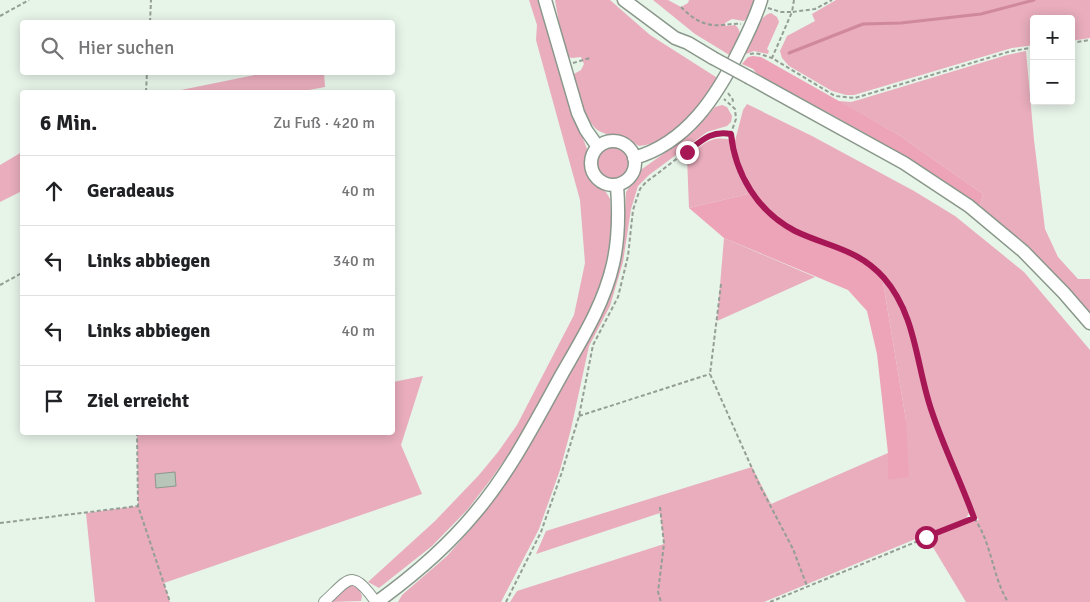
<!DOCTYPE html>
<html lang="de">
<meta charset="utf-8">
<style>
:root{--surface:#fff;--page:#f6f6f6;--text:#202124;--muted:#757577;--line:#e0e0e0}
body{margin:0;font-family:Signika,sans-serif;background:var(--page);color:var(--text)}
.controls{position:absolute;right:15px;top:15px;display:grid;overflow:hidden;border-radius:5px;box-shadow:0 2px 12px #0003}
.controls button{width:45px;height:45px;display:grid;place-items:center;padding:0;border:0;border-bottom:1px solid var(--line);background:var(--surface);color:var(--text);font:25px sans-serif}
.stop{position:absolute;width:15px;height:15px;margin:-11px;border:4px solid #a71756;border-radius:50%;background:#fff}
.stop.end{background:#a71756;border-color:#fff;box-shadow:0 1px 5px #0008}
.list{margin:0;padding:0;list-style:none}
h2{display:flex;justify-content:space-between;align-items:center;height:65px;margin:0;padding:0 20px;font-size:21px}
h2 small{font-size:16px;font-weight:400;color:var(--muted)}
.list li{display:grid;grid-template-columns:32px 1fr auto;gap:15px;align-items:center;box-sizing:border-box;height:70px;padding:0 20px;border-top:1px solid var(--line)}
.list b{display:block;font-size:19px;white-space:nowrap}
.list em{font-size:16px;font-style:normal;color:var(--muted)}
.icon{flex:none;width:28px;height:28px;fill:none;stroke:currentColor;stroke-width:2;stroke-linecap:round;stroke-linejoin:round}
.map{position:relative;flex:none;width:1090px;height:602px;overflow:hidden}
.search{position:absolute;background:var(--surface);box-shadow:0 2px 12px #0003;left:20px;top:20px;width:375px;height:55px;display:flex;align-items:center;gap:12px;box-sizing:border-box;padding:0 18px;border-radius:5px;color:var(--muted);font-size:19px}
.panel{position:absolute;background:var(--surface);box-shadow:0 2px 12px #0003;left:20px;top:90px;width:375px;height:345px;border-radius:5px}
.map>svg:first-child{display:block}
.green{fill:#e9adbd}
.forest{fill:#eda4b8}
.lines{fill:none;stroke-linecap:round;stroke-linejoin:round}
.stream{stroke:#cf889c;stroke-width:3}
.building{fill:#b8c5b9;stroke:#8c988d}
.minor-casing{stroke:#8a978b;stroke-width:12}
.major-casing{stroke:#8a978b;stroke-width:15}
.path{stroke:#949e95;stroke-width:2;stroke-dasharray:4 2.5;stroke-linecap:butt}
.minor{stroke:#fff;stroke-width:10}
.major{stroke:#fff;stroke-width:12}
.major-bridge-casing{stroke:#8a978b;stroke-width:15;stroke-linecap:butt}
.major-bridge{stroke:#fff;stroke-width:12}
.route{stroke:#a71756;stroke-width:6}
</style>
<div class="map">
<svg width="1090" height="602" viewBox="0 0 1090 602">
<rect width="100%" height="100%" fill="#e7f4e8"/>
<path class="green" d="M529 0H538L567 97 587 149 585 164 587 173 590 179 606 192 610 199 612 232 603 277 585 320 551 382 514 447 491 479 468 509 432 546 379 588 368 582 435 521 479 475 498 452 517 425 574 315 585 263 580 200 536 40 537 25Z
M555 0H610L650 35 719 79C698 106 677 143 639 146 633 143 627 139 621 137 614 135 606 135 599 131 584 121 577 91 572 75L581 70 584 64 581 57 572 58 568 57 560 29Z
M653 0H668L681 7 688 3 689 0H754L750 14 744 21 732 19 725 23 726 26 735 25C746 33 735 47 731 56L695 34Z
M836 0H1090V38L1071 41V19H1034V45L1012 48 854 95H846L832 91 789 66 782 58 780 51 787 36 815 21 812 14Z
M771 13 777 17 779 22 767 49 769 51 768 54 754 51 743 55C749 44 758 15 771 13Z
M1026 51 1034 140 1045 229 1058 257 1078 279H1090V315L1028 246 980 206 983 194 899 135 838 101 851 102 865 98 1007 55Z
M264 73H324L325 87 298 92H171Z
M747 104 812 136 914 191 955 216 1024 272 1090 350V602H966L928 539 967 523 979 520 971 510 966 518 764 602H510L517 591 664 544 660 513 536 554 546 531 752 467 771 504 888 453V480L891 479 906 420 882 276C868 264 855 253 837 246 817 238 797 233 779 221 769 214 761 203 752 193L689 208 687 157C705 143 711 134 735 141L743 110Z
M722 105 727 107 732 116 731 122 727 126 707 132 649 175 638 186 631 209 623 262 610 306 589 346 571 429 560 470 539 529 501 602H398L402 595 447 556 476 523 519 462 573 367 592 332 624 233 626 192 642 169 683 140 695 130 715 107Z
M596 163a17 17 0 1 1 34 0a17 17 0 1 1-34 0Z
M22 152V191L0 202V165Z
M724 238 815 277 717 321Z
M423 376 401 445 422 494 164 583 170 602H95L86 513 138 506 137 433 392 432 393 382Z
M351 585 359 589 362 596 361 601 329 602 343 588Z"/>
<path class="forest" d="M753 56 761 57 899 135 983 194 980 206C910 155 833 116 757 74L753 69 742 64 748 57Z
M752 193C761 203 769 214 779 221 797 233 817 238 837 246 855 253 868 264 882 276L906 420 909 477 888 480V453L877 354 867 311 848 290 724 238 689 208Z"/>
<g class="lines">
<path class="stream" d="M789 53 863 24 901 23 981 14 1034 0"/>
</g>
<path class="building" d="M175 472 176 486 156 488 155 474Z"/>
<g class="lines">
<g class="minor-casing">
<path id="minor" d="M324 602C350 578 351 568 376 602"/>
</g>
<g class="major-casing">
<path id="major" d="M545 0 578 113 586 130 598 147
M624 0 675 38 688 43 713 58
M750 78 904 163 969 206 1023 251 1064 293 1090 323
M591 163a22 22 0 1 1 44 0a22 22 0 1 1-44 0Z
M634 158C687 143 717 96 740 49 748 33 756 17 761 0
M377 602C413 576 447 547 475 513 510 472 536 421 562 374 582 339 604 304 613 264 619 238 619 212 617 185"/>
</g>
<path class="path" d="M794 0 792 12 815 9 832 0
M681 7C690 16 700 24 713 25 722 26 732 23 741 24
M768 8 781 12H792L772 58
M0 16 29 0
M150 22 151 0
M1071 43 1090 40
M750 54C757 52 765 56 772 58L835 96 855 98 1008 52 1034 47
M573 63 590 58
M146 92 147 72
M728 93 733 100 732 104
M731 134C735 174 758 213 795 231 828 247 857 248 884 278 917 316 916 367 932 412 944 448 961 482 974 518 992 543 992 576 1008 602
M721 284 710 374 759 484 793 549 807 586
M0 285 22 273
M579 416 710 374
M137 432 138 506 170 602
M660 507 664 544 658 592 661 602
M0 523 138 506
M506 602 541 532 562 472 579 416 593 345 618 297 628 256 633 210 640 189 646 182 657 174 706 136 723 132 731 133 736 119 735 109 724 99
M770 602 974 518"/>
<use href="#minor" class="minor"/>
<use href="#major" class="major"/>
<g class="major-bridge-casing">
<path id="major-bridge" d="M713 58 750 78"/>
</g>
<use href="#major-bridge" class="major-bridge"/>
</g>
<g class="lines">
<path class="route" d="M687 152C702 140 712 130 731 134 735 174 758 212 795 231 828 247 857 248 884 278 917 316 916 367 932 412 944 448 961 482 974 518L926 537"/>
</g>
</svg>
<div class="controls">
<button>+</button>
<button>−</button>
</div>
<div class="stop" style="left:926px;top:537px"></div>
<div class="stop end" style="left:687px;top:152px"></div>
<div class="search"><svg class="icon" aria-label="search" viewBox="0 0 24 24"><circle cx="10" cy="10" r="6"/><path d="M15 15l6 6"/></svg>Hier suchen</div>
<section class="panel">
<h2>6 Min.<small>Zu Fuß · 420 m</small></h2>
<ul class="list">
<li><svg class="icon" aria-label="ahead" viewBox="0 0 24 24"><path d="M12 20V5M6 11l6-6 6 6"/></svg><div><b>Geradeaus</b></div><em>40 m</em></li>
<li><svg class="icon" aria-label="left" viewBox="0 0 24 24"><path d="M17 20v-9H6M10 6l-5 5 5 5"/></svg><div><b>Links abbiegen</b></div><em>340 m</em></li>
<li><svg class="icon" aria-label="left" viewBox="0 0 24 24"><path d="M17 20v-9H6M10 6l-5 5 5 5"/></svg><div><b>Links abbiegen</b></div><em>40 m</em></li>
<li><svg class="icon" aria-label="arrive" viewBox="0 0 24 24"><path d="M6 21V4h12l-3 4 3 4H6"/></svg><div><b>Ziel erreicht</b></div></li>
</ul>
</section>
</div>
